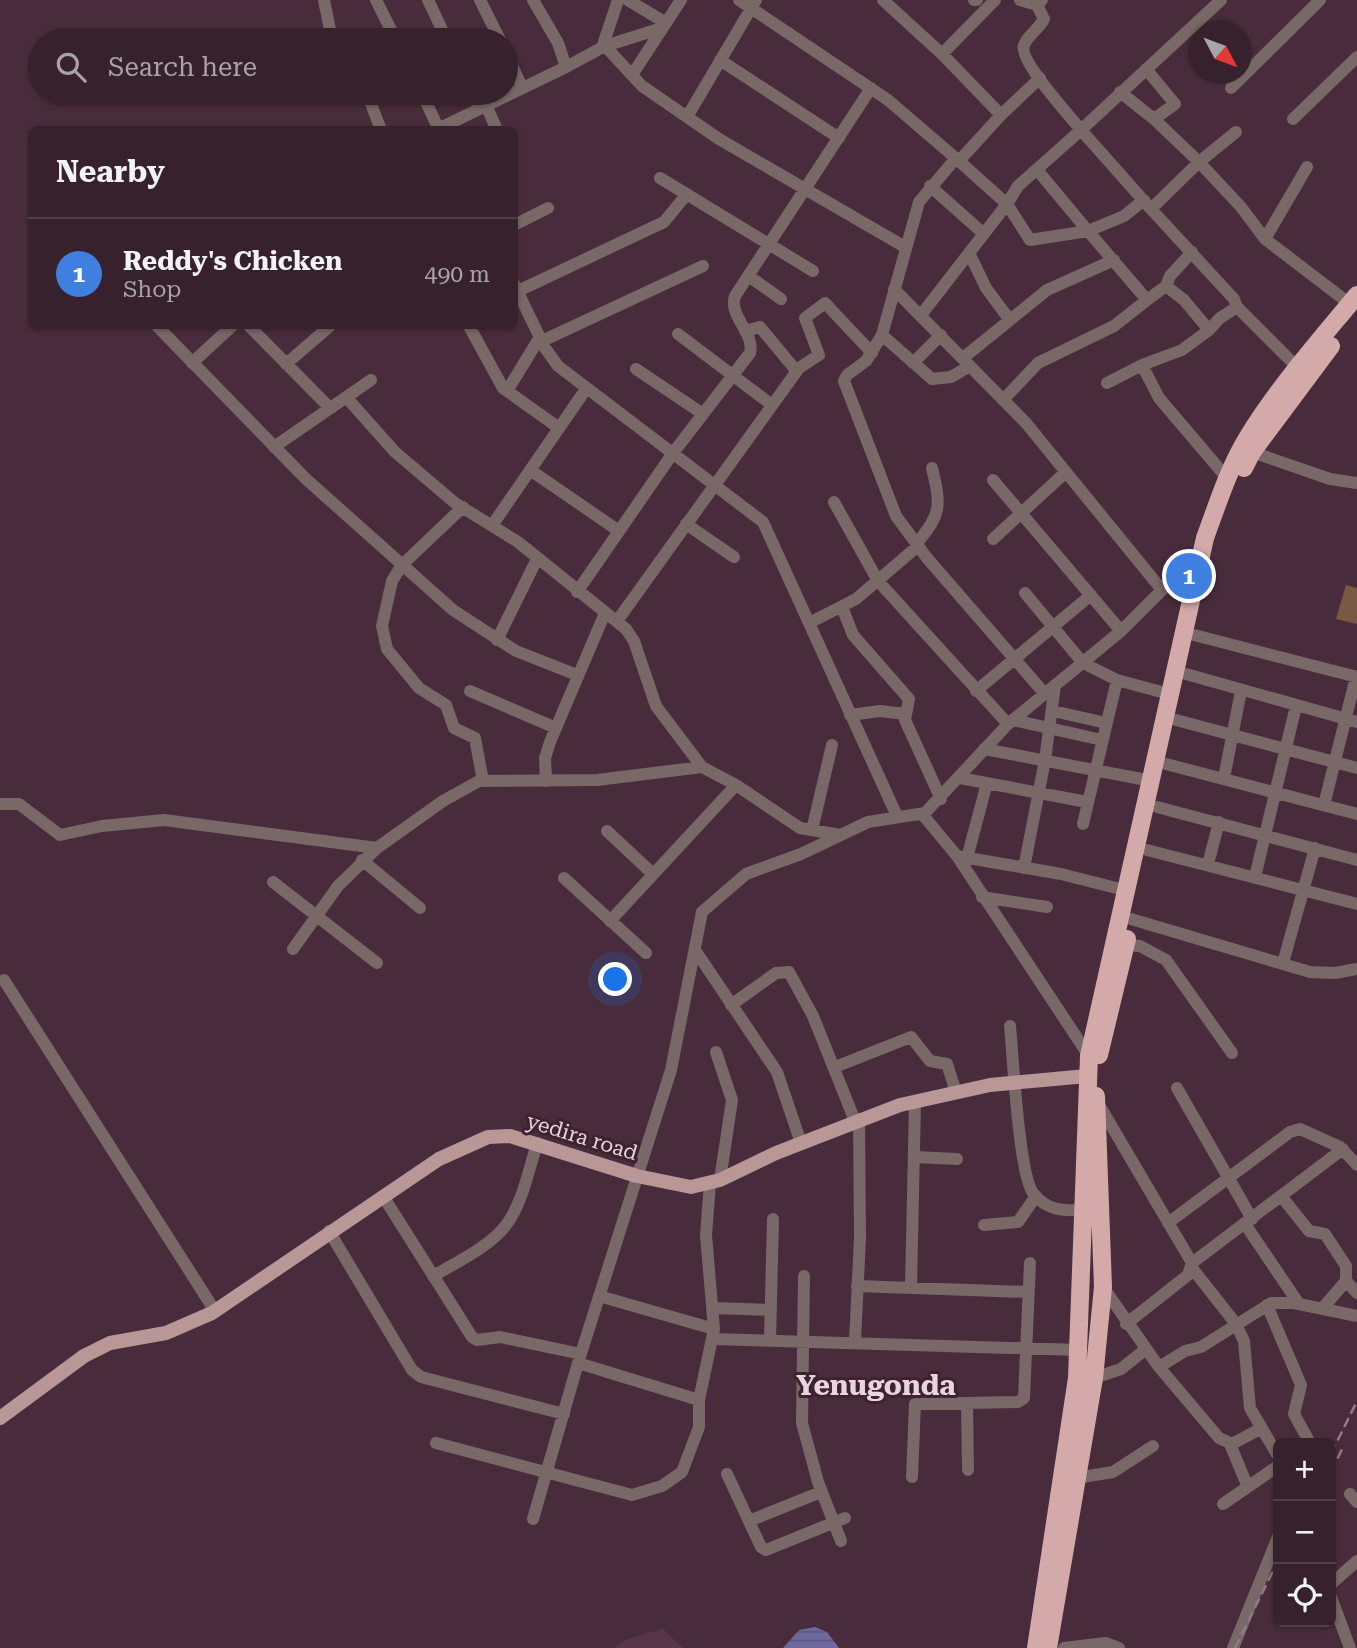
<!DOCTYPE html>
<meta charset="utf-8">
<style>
:root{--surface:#37212c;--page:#3e2934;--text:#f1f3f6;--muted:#aaa3a9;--line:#513e48;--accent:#54cdc8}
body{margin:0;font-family:"Roboto Serif",serif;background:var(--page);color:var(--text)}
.controls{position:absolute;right:21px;bottom:21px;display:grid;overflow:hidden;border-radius:10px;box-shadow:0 2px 5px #0004}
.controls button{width:63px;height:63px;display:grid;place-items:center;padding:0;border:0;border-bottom:2px solid var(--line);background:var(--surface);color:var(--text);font:35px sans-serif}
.compass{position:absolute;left:1189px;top:21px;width:63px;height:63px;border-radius:50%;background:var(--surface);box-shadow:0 2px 5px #0004;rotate:131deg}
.you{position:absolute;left:616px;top:980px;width:24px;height:24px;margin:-18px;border:5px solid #fff;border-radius:50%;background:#1a73e8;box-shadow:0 0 0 10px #1a73e833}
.badge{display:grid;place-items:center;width:46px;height:46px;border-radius:50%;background:var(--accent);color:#fff;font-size:23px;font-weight:700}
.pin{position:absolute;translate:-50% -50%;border:4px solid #fff;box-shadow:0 2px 7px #0006}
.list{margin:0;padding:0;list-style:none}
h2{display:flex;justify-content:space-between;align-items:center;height:91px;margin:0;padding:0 28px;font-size:30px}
h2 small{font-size:23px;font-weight:400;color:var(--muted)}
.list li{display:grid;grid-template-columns:46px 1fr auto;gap:21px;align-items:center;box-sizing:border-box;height:112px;padding:0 28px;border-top:2px solid var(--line)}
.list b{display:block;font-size:26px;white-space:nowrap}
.list p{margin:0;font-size:23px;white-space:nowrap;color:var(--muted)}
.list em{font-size:23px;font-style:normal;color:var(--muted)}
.icon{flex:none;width:38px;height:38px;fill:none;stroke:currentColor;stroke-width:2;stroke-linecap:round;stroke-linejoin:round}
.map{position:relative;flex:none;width:1357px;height:1648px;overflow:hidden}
.search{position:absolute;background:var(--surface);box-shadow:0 2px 5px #0004;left:28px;top:28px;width:490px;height:77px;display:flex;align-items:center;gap:18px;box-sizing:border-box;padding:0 24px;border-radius:38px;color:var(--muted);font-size:26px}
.panel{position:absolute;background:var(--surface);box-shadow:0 2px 5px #0004;left:28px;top:126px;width:490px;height:203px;border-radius:10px}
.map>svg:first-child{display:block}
.built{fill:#593647}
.grass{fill:#7a5844}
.water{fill:url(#water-rules)}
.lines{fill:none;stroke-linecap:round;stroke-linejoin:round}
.minor{stroke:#796867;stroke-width:12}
.major{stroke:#b99796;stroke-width:14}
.highway{stroke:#d3aaa9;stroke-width:18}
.rail{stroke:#927985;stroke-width:2.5;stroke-dasharray:10 5;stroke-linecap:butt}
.labels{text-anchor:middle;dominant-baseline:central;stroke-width:6;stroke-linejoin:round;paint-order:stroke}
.street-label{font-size:21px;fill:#e8d5dd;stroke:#3e2230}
.district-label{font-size:28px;font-weight:bold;fill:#e8d5dd;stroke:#3e2230}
</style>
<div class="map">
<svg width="1357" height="1648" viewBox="0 0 1357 1648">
<defs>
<pattern id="water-rules" width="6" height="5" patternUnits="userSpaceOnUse" patternTransform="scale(1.75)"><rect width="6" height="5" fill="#6d69a0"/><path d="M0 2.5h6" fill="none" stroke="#5b5776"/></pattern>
</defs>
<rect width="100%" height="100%" fill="#492c3b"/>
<path class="built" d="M663 1629 683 1648H614L627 1639Z"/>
<path class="grass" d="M1346 585 1357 588V624L1336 619Z"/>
<path class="water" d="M815 1627 827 1632 839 1648H783L799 1630Z"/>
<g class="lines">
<path class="minor" d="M324 0 332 40
M376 0 396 40
M428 0 447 40
M480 0 500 40
M533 0 558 43 566 67 605 46 642 86 719 139 905 247
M628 0 666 23
M739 0 888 100 959 161
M883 0 942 54 1001 115 959 161 1007 204 921 315
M974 0H977
M1020 0 1037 5
M1042 0 1037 5 1044 19C1039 29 1028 35 1024 45 1018 60 1070 116 1081 130L1221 0
M605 46 662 28
M602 48 618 0
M506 53 522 87
M942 54 995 0
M720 60 839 138
M1146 69 1175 104 1154 119 1199 162 1236 132
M632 75 681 0
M1231 88 1320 0
M1120 92 1154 119
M367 93 381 130
M422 93 439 130
M472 93 479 108
M486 105 497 130
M1001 115 1040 78
M687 117 756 0
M1293 119 1357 57
M436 130 566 67
M956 158 919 202 882 335 866 361 847 375 844 381 896 516 927 558 1045 694
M1038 171 1088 231 1030 240 1007 204 1018 186 1081 130 1151 209 1199 162 1241 207 1265 239 1307 167
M660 178 813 271
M930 186 984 234
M1144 200 1124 216 1088 231 1147 300 1166 286
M1151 209 1234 299 1237 307 1298 368
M514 225 548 208
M1265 239 1350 304
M1192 252 1170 276 1166 286 1184 300 1209 330 1220 318 1237 307
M969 253 986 288 1009 319
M750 277 781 299
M514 284 545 348 558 366 763 522 897 816
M894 289 1026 423 1162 590
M518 291 664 222 687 194
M157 326 306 479 453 610 516 651 577 675
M249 326 330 408
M469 326 503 388 559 428
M1209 330 1182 350 1142 365 1159 398 1227 478
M745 331 760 327 794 368H799L819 355 805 318 825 303 872 353
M678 334 772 405
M882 335 932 379 951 377 970 366
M542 341 703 266
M963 358 1047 290 1114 260
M192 363 232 326
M913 363 941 335
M286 364 330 326
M636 369 703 414
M1107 383 1142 365
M507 391 540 337
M346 397 395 452 455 503 518 542 626 629 634 641 656 706 702 767
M1003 400 1038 363 1114 326 1147 300
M274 447 371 380
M1252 452 1330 479 1357 483
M530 470 619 531
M993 480 1121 631
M834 502 878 581 1008 724
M463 507 402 565 392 581 382 626 387 649 419 688 446 705 454 728 475 738 483 781
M493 524 586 389
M686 524 734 557
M993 539 1066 472
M916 544C942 514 941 505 932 468
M577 592 673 453 750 353C755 332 728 316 735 296L871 88
M1025 593 1083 663 1117 680 1169 694
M842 607 853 635 909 699 905 720 941 799
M617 621 799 368
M811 622 856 599 918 546
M1194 635 1357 677
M497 640 537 559
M1186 674 1357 722
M470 691 556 728
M976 691 1091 595
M1053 711 1106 723
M850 715 880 711 905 714
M1013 720 1102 740
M1176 720 1357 768
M984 749 1152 781
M1166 764 1357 814
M960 778 1087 802
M1224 778 1241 691
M546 781 545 758 550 742 605 613
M0 804H19L60 835 102 826 164 820 377 848 443 801 479 781 597 780 702 767 736 785 800 828 840 835
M1324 805 1356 677
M1157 807 1357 860
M922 814 957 856 1089 1056
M1083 824 1117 680
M812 830 832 745
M607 831 653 874
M1147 850 1357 904
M957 856 1061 874 1128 891
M967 858 987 783
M362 860 420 908
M1208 864 1219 822
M1024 868 1045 760 1055 685
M1255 877 1296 706
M564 878 646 953
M273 882 377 963
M982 897 1047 907
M1131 919 1310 972 1335 973 1357 969
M610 921 736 785
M1125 945 1140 946 1166 960 1232 1053
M293 949 338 886 377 848
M695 950 777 1072 801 1143
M1283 963 1315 848
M4 980 215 1311
M731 1005 776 973 789 972 813 1016 855 1121
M1010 1026C1013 1057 1019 1174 1033 1193 1046 1210 1062 1211 1081 1210
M716 1052 732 1100 720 1180
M835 1067 911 1037 930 1061 947 1064 956 1092
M1177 1088 1252 1219
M1098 1103 1192 1263 1188 1275 1126 1324
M915 1157 957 1159
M383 1196 472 1337 477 1340 500 1337 581 1354
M1282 1197 1309 1231 1325 1234 1346 1266V1281L1322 1309
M1168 1223 1290 1132 1300 1129 1340 1147 1357 1165
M1245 1224 1299 1304
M984 1225 1018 1222 1036 1196
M329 1231 412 1370 421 1377 564 1414
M1192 1263 1343 1149
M1192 1268 1236 1324 1244 1341 1250 1408 1278 1456
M433 1276C512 1232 513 1230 537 1143
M804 1276 802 1423 818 1482 841 1541
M1346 1281 1357 1293
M857 1286 1028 1292
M1103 1287 1159 1367 1219 1438 1232 1444 1260 1429
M911 1288 915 1102
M599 1296 714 1329
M1267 1305 1301 1385 1294 1414 1310 1443
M714 1308 771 1310
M713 1339 1079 1350
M770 1339 773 1219
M855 1341 860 1238 859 1119
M578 1363 699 1400
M1159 1367 1185 1351 1201 1347 1271 1303H1294L1357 1316
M1094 1378 1121 1369 1146 1349
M967 1403 968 1470
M436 1443 632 1495 662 1486 682 1472 699 1427V1400L714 1329 706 1235 710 1183
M1230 1444 1247 1485
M727 1474 761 1547 766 1550 845 1518
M912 1477 915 1404 1018 1402 1024 1398 1030 1263
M1076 1478 1113 1472 1153 1446
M1350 1494 1357 1502
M1223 1504 1278 1466
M533 1519 578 1363 671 1070 702 912 746 874 801 854 868 822 925 813 1008 724 1121 631 1162 590 1200 565
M749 1521 821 1492
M1331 1584 1357 1561
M1331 1597 1350 1648
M1064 1648 1106 1643 1119 1648
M1233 1648 1278 1537"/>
<path class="major" d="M0 1418 84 1356 110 1343 166 1333 212 1313 439 1159 488 1137 510 1136 637 1176 691 1187 720 1180 776 1153 900 1105 990 1085 1087 1076"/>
<path class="highway" d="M1244 468 1252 452 1331 346
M1099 1055 1127 939
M1036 1648 1077 1378 1089 1056 1205 538C1218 503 1229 467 1249 435 1280 385 1320 340 1357 295
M1048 1648 1094 1378 1103 1287 1096 1096"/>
<path class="rail" d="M1331 1454 1357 1401
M1331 1472 1343 1447
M1235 1648 1278 1561"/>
</g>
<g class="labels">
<g class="street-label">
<text transform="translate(582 1137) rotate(17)">yedira road</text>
</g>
<g class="district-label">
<text x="876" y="1385">Yenugonda</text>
</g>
</g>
</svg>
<div class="controls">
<button>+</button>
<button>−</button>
<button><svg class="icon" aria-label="locate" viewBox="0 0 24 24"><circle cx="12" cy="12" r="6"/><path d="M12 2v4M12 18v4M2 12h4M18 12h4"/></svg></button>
</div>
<svg class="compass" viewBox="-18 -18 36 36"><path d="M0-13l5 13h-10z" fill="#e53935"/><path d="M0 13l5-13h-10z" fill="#aaa3a9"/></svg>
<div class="you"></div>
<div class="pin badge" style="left:1189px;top:576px;background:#3f7fe0">1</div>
<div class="search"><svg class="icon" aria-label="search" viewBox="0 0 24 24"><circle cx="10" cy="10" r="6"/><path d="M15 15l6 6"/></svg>Search here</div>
<section class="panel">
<h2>Nearby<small></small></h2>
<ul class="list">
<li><span class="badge" style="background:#3f7fe0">1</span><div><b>Reddy's Chicken</b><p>Shop</p></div><em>490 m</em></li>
</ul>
</section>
</div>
